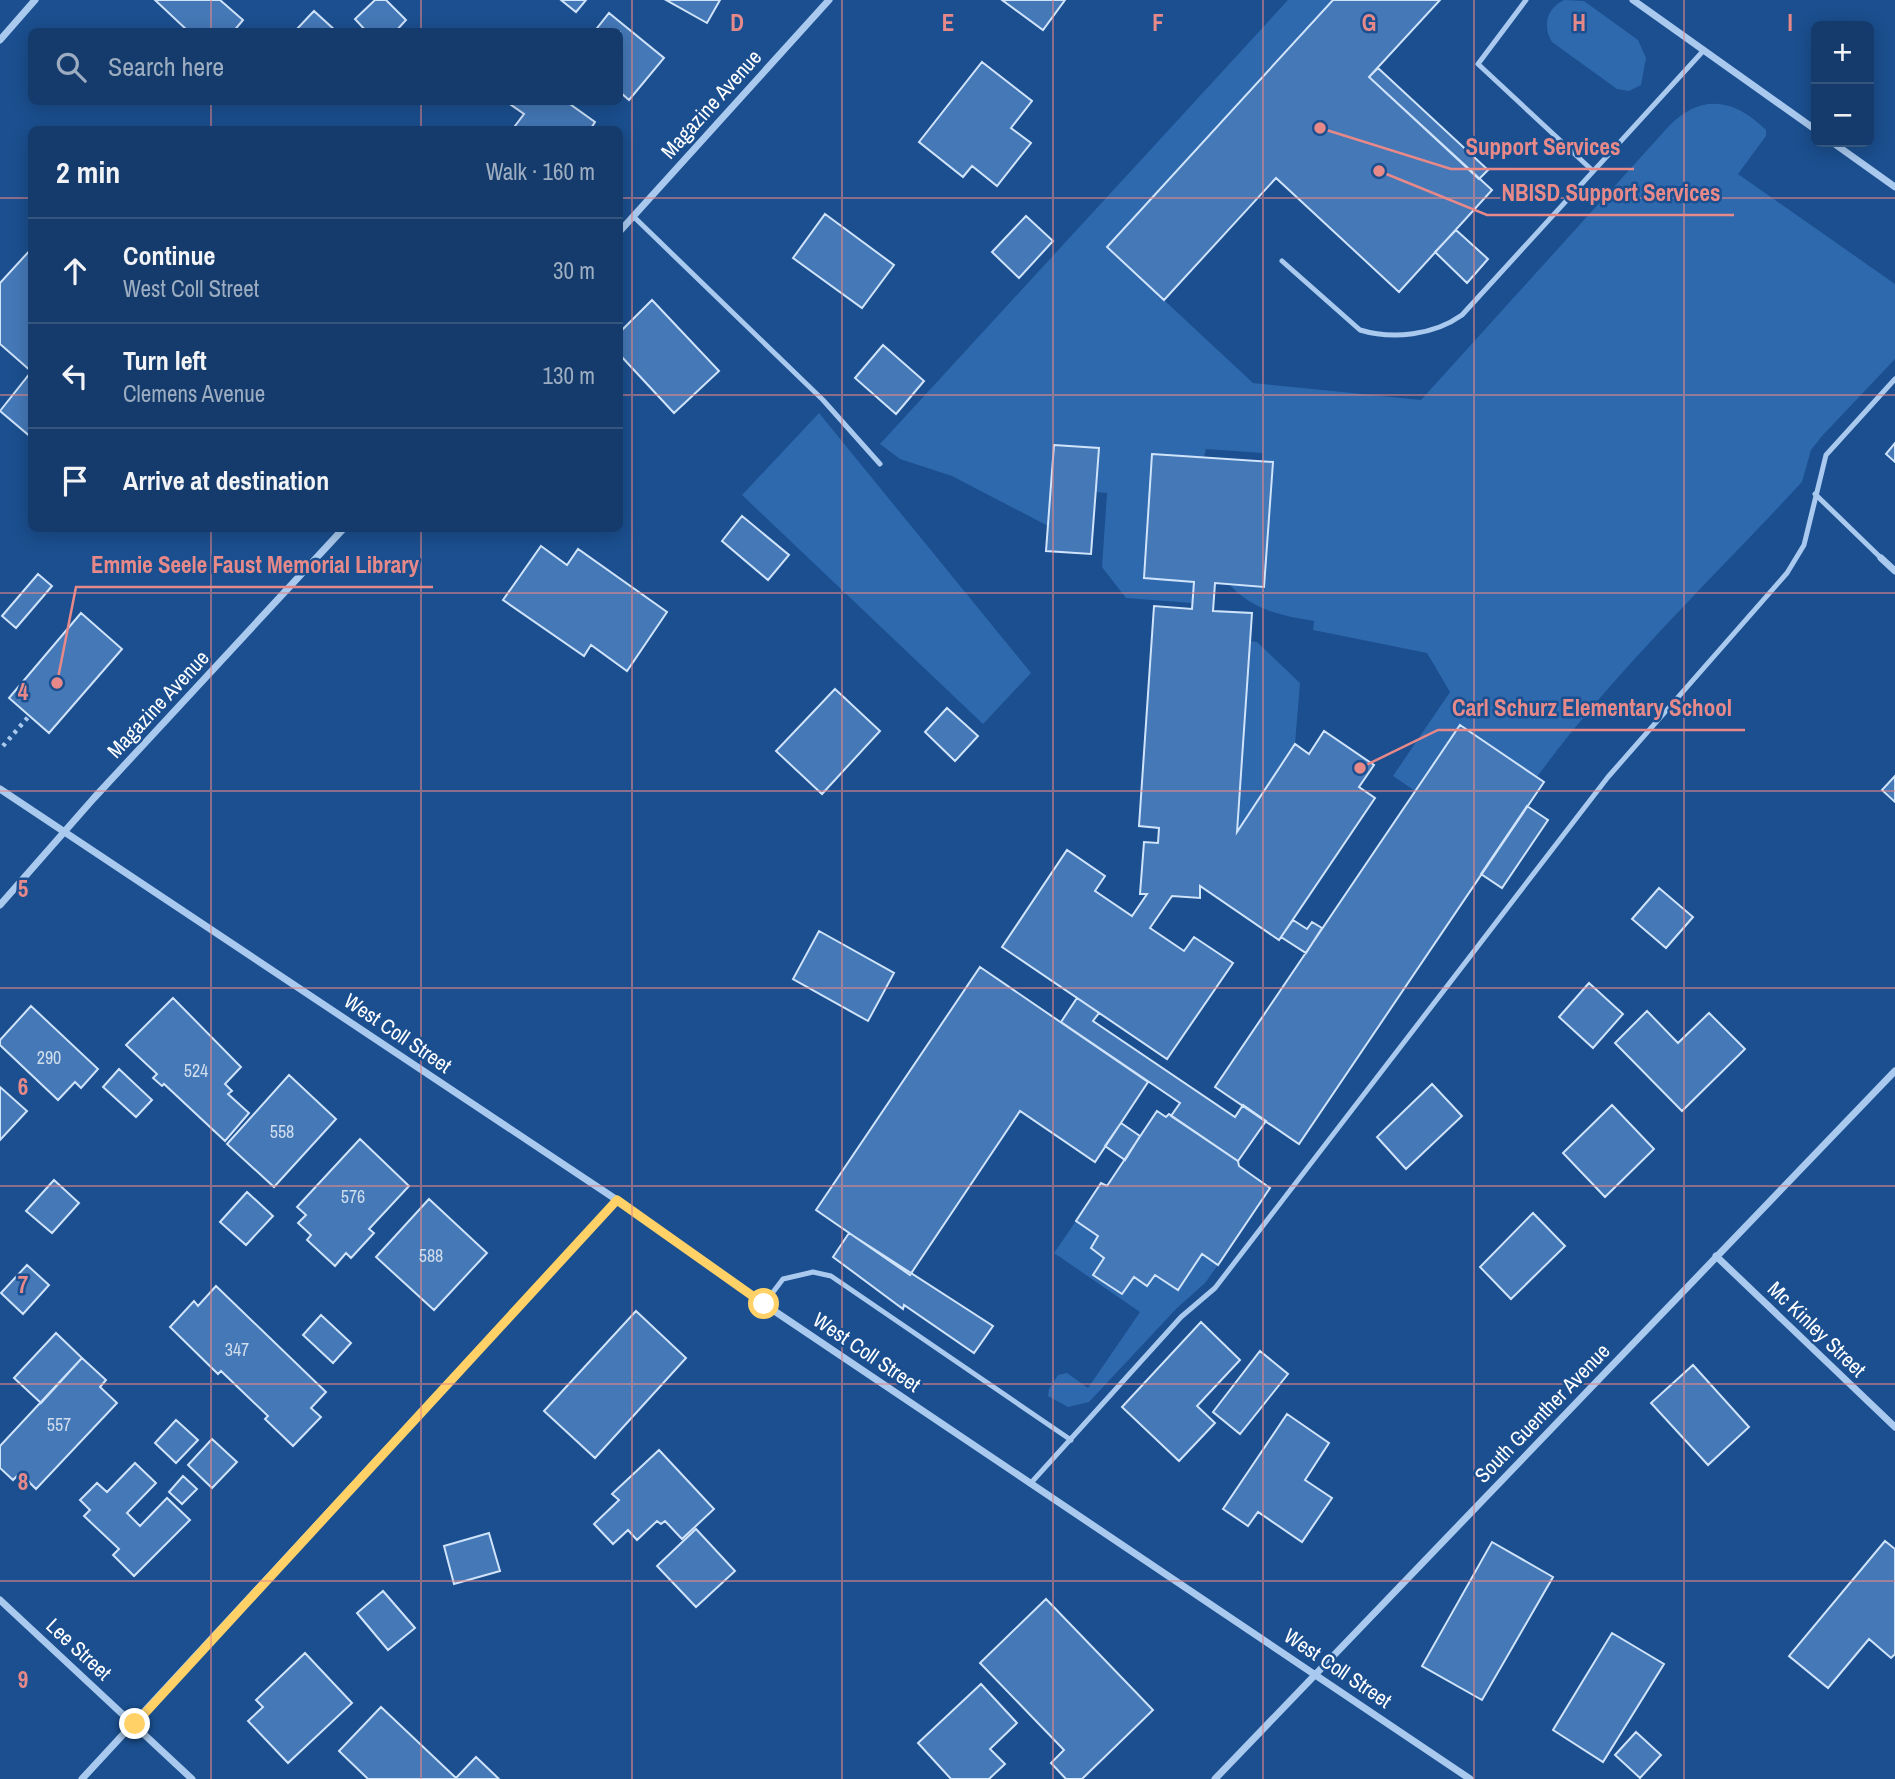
<!DOCTYPE html>
<meta charset="utf-8">
<style>
:root{--surface:#143b6b;--page:#214673;--text:#f1f3f6;--muted:#9dadc1;--line:#33557e}
body{margin:0;font-family:"Archivo Narrow",sans-serif;background:var(--page);color:var(--text)}
.controls{position:absolute;right:21px;top:21px;display:grid;overflow:hidden;border-radius:10px;box-shadow:0 4px 18px #0003}
.controls button{width:63px;height:63px;display:grid;place-items:center;padding:0;border:0;border-bottom:2px solid var(--line);background:var(--surface);color:var(--text);font:35px sans-serif}
.stop{position:absolute;width:21px;height:21px;margin:-16px;border:5px solid #ffd166;border-radius:50%;background:#fff}
.stop.end{background:#ffd166;border-color:#fff;box-shadow:0 2px 7px #0008}
.list{margin:0;padding:0;list-style:none}
h2{display:flex;justify-content:space-between;align-items:center;height:91px;margin:0;padding:0 28px;font-size:30px}
h2 small{font-size:23px;font-weight:400;color:var(--muted)}
.list li{display:grid;grid-template-columns:46px 1fr auto;gap:21px;align-items:center;box-sizing:border-box;height:105px;padding:0 28px;border-top:2px solid var(--line)}
.list b{display:block;font-size:26px;white-space:nowrap}
.list p{margin:0;font-size:23px;white-space:nowrap;color:var(--muted)}
.list em{font-size:23px;font-style:normal;color:var(--muted)}
.icon{flex:none;width:38px;height:38px;fill:none;stroke:currentColor;stroke-width:2;stroke-linecap:round;stroke-linejoin:round}
.map{position:relative;flex:none;width:1895px;height:1779px;overflow:hidden}
.search{position:absolute;background:var(--surface);box-shadow:0 4px 18px #0003;left:28px;top:28px;width:595px;height:77px;display:flex;align-items:center;gap:18px;box-sizing:border-box;padding:0 24px;border-radius:10px;color:var(--muted);font-size:26px}
.panel{position:absolute;background:var(--surface);box-shadow:0 4px 18px #0003;left:28px;top:126px;width:595px;height:406px;border-radius:10px}
.map>svg:first-child{display:block}
.green{fill:#2e69ad}
.building{fill:#4478b7;stroke:#cfe3fa;stroke-width:2}
.lines{fill:none;stroke-linecap:round;stroke-linejoin:round}
.path{stroke:#a9c9ee;stroke-width:4.5;stroke-dasharray:3.5 5;stroke-linecap:butt}
.service{stroke:#a9c9ee;stroke-width:5}
.minor{stroke:#a9c9ee;stroke-width:7}
.route{stroke:#ffd166;stroke-width:9}
.grid{fill:none;stroke:#e88989;stroke-width:2;stroke-opacity:0.55}
.labels{text-anchor:middle;dominant-baseline:central;stroke-width:5;stroke-linejoin:round;paint-order:stroke}
.number-label{font-size:18px;fill:#d0dded}
.street-label{font-size:21px;fill:#fff;stroke:#1b4f8f}
.grid-label{font-size:23px;text-anchor:middle;font-weight:bold;fill:#e88989;stroke:#1b4f8f;stroke-width:5;stroke-linejoin:round;paint-order:stroke}
.leader{fill:none;stroke:#e88989;stroke-width:2.5}
.callout-dot{fill:#e88989;stroke:#1b4f8f;stroke-width:2.5}
.callout-label{font-size:23px;text-anchor:middle;font-weight:bold;fill:#e88989;stroke:#1b4f8f;stroke-width:5;stroke-linejoin:round;paint-order:stroke}
</style>
<div class="map">
<svg width="1895" height="1779" viewBox="0 0 1895 1779">
<rect width="100%" height="100%" fill="#1b4f8f"/>
<path class="green" d="M1288 0H1333L1107 247 1253 383 1421 400 1669 126C1702 93 1734 99 1766 130V136L1738 174 1895 284V359L1822 436 1811 450 1802 482C1715 576 1612 674 1537 777L1460 725 1415 791 1393 776 1450 692 1427 653 1313 630 1314 621C1282 616 1252 610 1229 584L1264 586 1273 463 1262 461V453L1206 449 1204 457 1152 454 1144 578 1194 582 1192 603 1126 598 1102 567 1107 493 1096 492 1098 448 1054 445 1048 526 952 476 900 459 880 444Z
M1564 0 1584 1 1638 40 1646 58 1641 85 1629 91 1617 89 1552 42C1542 26 1547 8 1564 0Z
M819 413 1031 673 983 724 742 495Z
M1250 641 1257 642 1300 683 1295 744 1237 832Z
M1076 1221 1098 1236 1091 1248 1104 1258 1093 1275 1122 1294 1134 1277 1147 1286 1155 1275 1178 1290 1202 1254 1218 1265 1205 1283 1177 1308 1089 1402 1068 1407 1048 1396 1049 1389 1058 1375 1067 1373 1088 1388 1140 1312 1054 1253Z"/>
<path class="building" d="M155 0H220L243 20 233 32H189Z
M375 0H386L406 20 395 32H367L355 19Z
M561 0H586L576 12Z
M666 0H720L707 23Z
M1002 0H1065L1043 30Z
M1333 0H1440L1369 77 1492 190 1399 292 1276 178 1164 300 1107 247Z
M314 11 337 32 295 31Z
M609 13 664 58 629 100 620 92V32H594Z
M982 62 1032 101 1011 128 1031 143 997 186 972 166 963 177 919 142Z
M1378 68 1488 170 1479 179 1369 77Z
M507 102H567L595 122 590 130H512L524 114Z
M825 214 894 265 862 308 793 258Z
M1026 216 1053 241 1019 278 992 252Z
M1456 230 1488 259 1467 283 1435 252Z
M32 248V372L0 344V283Z
M652 300 719 371 674 413 620 355V332Z
M883 345 924 381 896 414 855 378Z
M31 372H32V438L0 411Z
M1895 443V462L1886 454Z
M1054 445 1099 448 1091 554 1046 551Z
M1152 454 1273 462 1264 587 1215 583 1213 611 1252 613 1237 832 1295 744 1309 754 1324 731 1374 765 1359 787 1375 798 1279 940 1200 886V898L1172 896 1150 928 1184 951 1194 937 1233 963 1167 1059 1002 947 1067 850 1105 876 1095 891 1132 916 1147 894H1140L1144 842 1158 843 1159 828 1139 826 1154 606 1192 609 1194 582 1144 578Z
M742 516 789 555 768 580 722 541Z
M541 546 567 565 578 549 667 612 627 671 591 645 584 656 503 600Z
M38 574 52 586 16 628 2 616Z
M81 613 122 649 49 733 9 698Z
M835 689 880 731 822 794 776 751Z
M947 708 978 736 955 761 925 732Z
M1460 725 1544 782 1299 1144 1215 1087Z
M1895 776V802L1882 790Z
M1527 806 1548 820 1502 888 1481 874Z
M1659 888 1693 917 1666 948 1632 919Z
M1293 920 1307 929 1312 922 1322 928 1306 953 1281 937Z
M819 931 894 973 868 1021 793 979Z
M980 967 1148 1082 1095 1162 1020 1111 910 1275 816 1210Z
M1589 983 1623 1014 1593 1048 1559 1017Z
M173 998 241 1067 225 1084 232 1091 228 1094 249 1113 225 1141 164 1084 162 1086 153 1078 157 1074 126 1045Z
M1077 998 1099 1013 1093 1021 1235 1117 1243 1105 1266 1121 1238 1161 1171 1116 1180 1103 1061 1022Z
M31 1006 98 1069 81 1088 75 1082 58 1100 0 1045V1040Z
M1647 1011 1678 1043 1709 1013 1745 1049 1682 1111 1615 1043Z
M119 1069 152 1100 136 1117 103 1087Z
M289 1075 336 1119 274 1187 227 1144Z
M1432 1084 1462 1116 1406 1169 1377 1137Z
M0 1087 27 1111 0 1140Z
M1612 1105 1654 1149 1605 1197 1563 1153Z
M1157 1111 1166 1117 1169 1114 1238 1161 1239 1166 1270 1188 1218 1265 1202 1254 1178 1290 1155 1275 1147 1286 1134 1277 1122 1294 1093 1275 1104 1258 1091 1248 1098 1236 1076 1221 1101 1183 1107 1186Z
M1121 1123 1140 1136 1125 1160 1105 1146Z
M360 1139 409 1186 369 1229 374 1233 351 1258 346 1253 335 1266 307 1240 311 1235 298 1223 306 1215 297 1207Z
M54 1180 79 1203 52 1233 26 1211Z
M247 1192 273 1216 246 1245 220 1222Z
M429 1199 487 1253 434 1310 376 1257Z
M1533 1213 1565 1246 1511 1299 1480 1267Z
M849 1233 993 1326 974 1353 904 1305 903 1309 833 1257Z
M27 1265 49 1285 23 1314 1 1293Z
M216 1286 326 1392 311 1408 321 1417 293 1446 265 1419 268 1416 221 1371 218 1374 170 1327 194 1301 198 1306Z
M636 1311 686 1358 595 1458 544 1411Z
M321 1315 351 1343 333 1363 303 1335Z
M1201 1322 1240 1360 1197 1406 1215 1423 1179 1461 1122 1407Z
M56 1333 82 1358 41 1403 14 1378Z
M1260 1351 1288 1374 1240 1434 1213 1412Z
M82 1358 106 1380 100 1387 117 1403 36 1489 20 1473 13 1480 0 1468V1446Z
M1693 1365 1749 1427 1708 1465 1651 1403Z
M1287 1414 1329 1443 1305 1480 1332 1498 1302 1542 1258 1512 1248 1526 1223 1509Z
M176 1420 198 1440 176 1463 155 1443Z
M212 1439 237 1462 212 1488 188 1465Z
M659 1450 714 1509 682 1539 665 1521 661 1524 657 1521 637 1540 628 1530 613 1544 594 1524 619 1500 612 1494Z
M135 1463 156 1483 127 1513 140 1526 167 1498 190 1520 134 1576 113 1555 119 1549 84 1516 90 1510 80 1500 97 1483 107 1492Z
M183 1476 197 1489 182 1504 169 1492Z
M696 1529 735 1571 696 1607 657 1566Z
M489 1533 500 1571 454 1584 444 1546Z
M1885 1541 1895 1549V1654L1891 1658 1869 1639 1828 1688 1789 1656Z
M1492 1542 1553 1577 1482 1700 1422 1666Z
M383 1591 415 1628 388 1650 357 1613Z
M1046 1599 1153 1710 1082 1779H1066L1051 1763 1064 1750 980 1663Z
M1612 1633 1664 1664 1603 1762 1553 1730Z
M305 1653 352 1703 288 1763 248 1721 263 1707 256 1700Z
M981 1684 1017 1723 990 1749 1005 1764 989 1779H951L918 1743Z
M381 1707 456 1778 476 1757 499 1779H368L339 1751Z
M1636 1732 1661 1755 1640 1778 1615 1755Z"/>
<g class="lines">
<path class="path" d="M3 746 29 716"/>
<path class="service" d="M1526 0 1478 64 1593 171
M633 216 823 400 880 464
M1282 261 1360 330C1393 340 1434 335 1462 315L1704 50
M1815 494 1881 558
M764 1304 783 1279 813 1272 831 1276 1071 1440
M1030 1484 1181 1317 1215 1288 1608 777 1787 573 1804 545 1826 455 1895 379"/>
<path class="minor" d="M1633 0 1816 130
M0 40 35 0
M1832 142 1895 187
M620 231 829 0
M1881 558 1895 571
M0 789 617 1200 764 1304 1470 1779
M0 905 94 798 344 528
M1716 1256 1895 1427
M0 1600 192 1779
M82 1779 617 1200
M1215 1779 1895 1071"/>
</g>
<g class="lines">
<path class="route" d="M135 1724 617 1200 764 1304"/>
</g>
<path class="grid" d="M211 0V32M421 0V32M632 0V1779M842 0V1779M1053 0V1779M1263 0V1779M1474 0V1779M1684 0V1779M211 102V130M421 102V130M0 198H32M620 198H1895M0 395H32M620 395H1895M211 528V1779M421 528V1779M0 593H1895M0 791H1895M0 988H1895M0 1186H1895M0 1384H1895M0 1581H1895"/>
<g class="labels">
<g class="number-label">
<text x="49" y="1057">290</text>
<text x="196" y="1070">524</text>
<text x="282" y="1131">558</text>
<text x="353" y="1196">576</text>
<text x="431" y="1255">588</text>
<text x="237" y="1349">347</text>
<text x="59" y="1424">557</text>
</g>
<g class="street-label">
<text transform="translate(711 104) rotate(-48)">Magazine Avenue</text>
<text transform="translate(158 704) rotate(-47)">Magazine Avenue</text>
<text transform="translate(398 1033) rotate(34)">West Coll Street</text>
<text transform="translate(1817 1329) rotate(44)">Mc Kinley Street</text>
<text transform="translate(867 1352) rotate(34)">West Coll Street</text>
<text transform="translate(1542 1413) rotate(-46)">South Guenther Avenue</text>
<text transform="translate(79 1649) rotate(43)">Lee Street</text>
<text transform="translate(1338 1668) rotate(34)">West Coll Street</text>
</g>
</g>
<g class="grid-label">
<text x="737" y="31">D</text>
<text x="948" y="31">E</text>
<text x="1158" y="31">F</text>
<text x="1369" y="31">G</text>
<text x="1579" y="31">H</text>
<text x="1790" y="31">I</text>
<text x="23" y="700">4</text>
<text x="23" y="897">5</text>
<text x="23" y="1095">6</text>
<text x="23" y="1293">7</text>
<text x="23" y="1490">8</text>
<text x="23" y="1688">9</text>
</g>
<path class="leader" d="M1320 128L1451 169H1634M1379 171L1487 215H1734M57 683L76 587H433M1360 768L1438 730H1745"/>
<g class="callout-dot">
<circle cx="1320" cy="128" r="7"/>
<circle cx="1379" cy="171" r="7"/>
<circle cx="57" cy="683" r="7"/>
<circle cx="1360" cy="768" r="7"/>
</g>
<g class="callout-label">
<text x="1543" y="155">Support Services</text>
<text x="1611" y="201">NBISD Support Services</text>
<text x="255" y="573">Emmie Seele Faust Memorial Library</text>
<text x="1592" y="716">Carl Schurz Elementary School</text>
</g>
</svg>
<div class="controls">
<button>+</button>
<button>−</button>
</div>
<div class="stop" style="left:764px;top:1304px"></div>
<div class="stop end" style="left:135px;top:1724px"></div>
<div class="search"><svg class="icon" aria-label="search" viewBox="0 0 24 24"><circle cx="10" cy="10" r="6"/><path d="M15 15l6 6"/></svg>Search here</div>
<section class="panel">
<h2>2 min<small>Walk · 160 m</small></h2>
<ul class="list">
<li><svg class="icon" aria-label="ahead" viewBox="0 0 24 24"><path d="M12 20V5M6 11l6-6 6 6"/></svg><div><b>Continue</b><p>West Coll Street</p></div><em>30 m</em></li>
<li><svg class="icon" aria-label="left" viewBox="0 0 24 24"><path d="M17 20v-9H6M10 6l-5 5 5 5"/></svg><div><b>Turn left</b><p>Clemens Avenue</p></div><em>130 m</em></li>
<li><svg class="icon" aria-label="arrive" viewBox="0 0 24 24"><path d="M6 21V4h12l-3 4 3 4H6"/></svg><div><b>Arrive at destination</b></div></li>
</ul>
</section>
</div>
